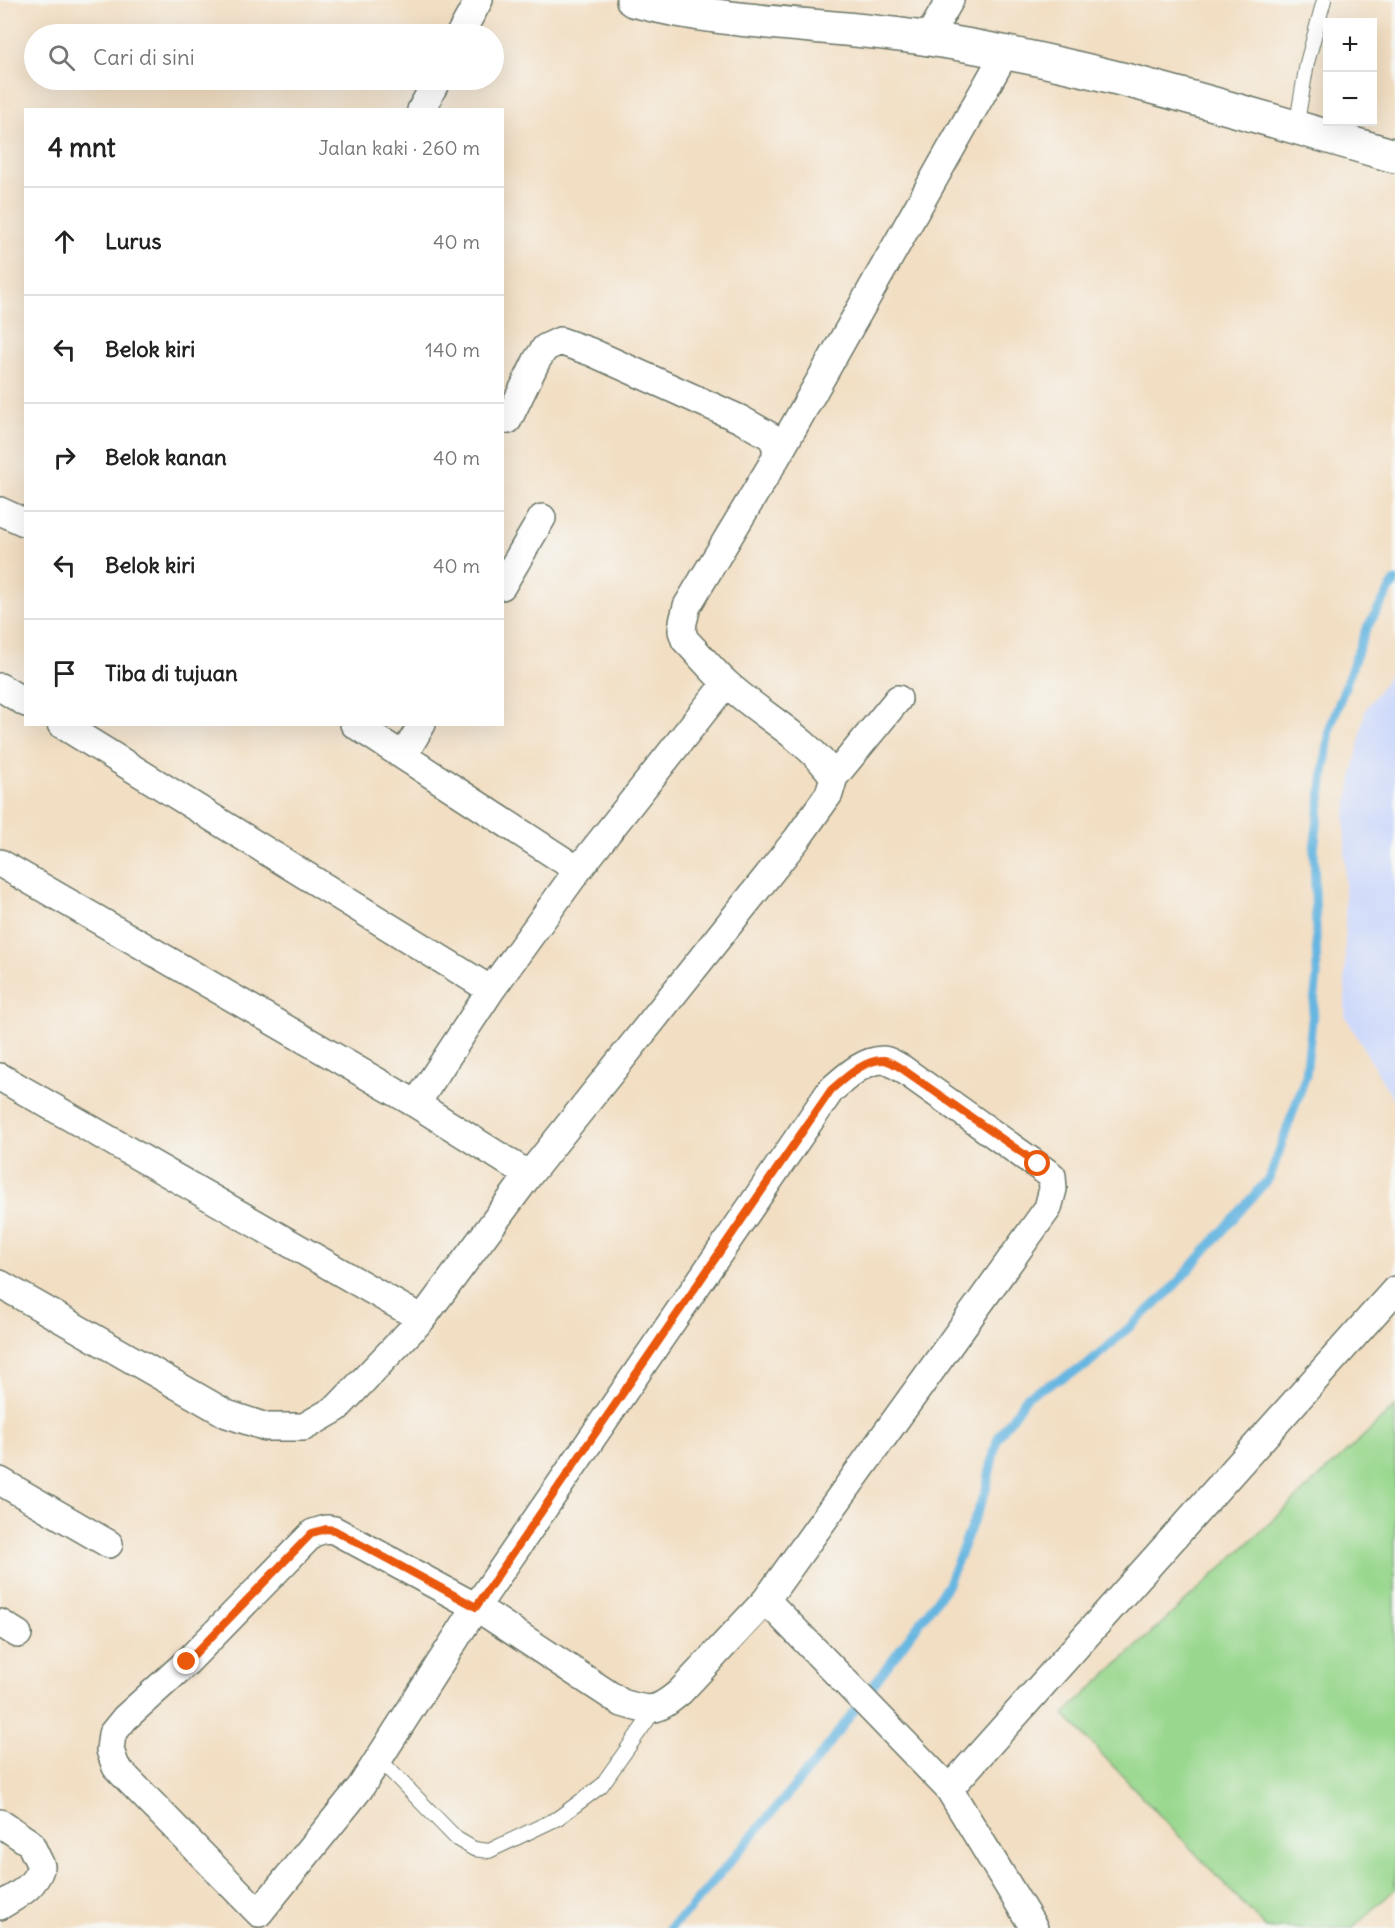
<!DOCTYPE html>
<html lang="id">
<meta charset="utf-8">
<style>
:root{--surface:#fff;--page:#f2f2f2;--text:#222;--muted:#767676;--line:#e0e0e0}
body{margin:0;font-family:Delius,sans-serif;background:var(--page);color:var(--text)}
.controls{position:absolute;right:18px;top:18px;display:grid;overflow:hidden;border-radius:0px;box-shadow:0 6px 24px #0002}
.controls button{width:54px;height:54px;display:grid;place-items:center;padding:0;border:0;border-bottom:2px solid var(--line);background:var(--surface);color:var(--text);font:30px sans-serif}
.stop{position:absolute;width:18px;height:18px;margin:-14px;border:4px solid #ea580c;border-radius:50%;background:#fff}
.stop.end{background:#ea580c;border-color:#fff;box-shadow:0 2px 6px #0008}
.list{margin:0;padding:0;list-style:none}
h2{display:flex;justify-content:space-between;align-items:center;height:78px;margin:0;padding:0 24px;font-size:26px}
h2 small{font-size:20px;font-weight:400;color:var(--muted)}
.list li{display:grid;grid-template-columns:39px 1fr auto;gap:18px;align-items:center;box-sizing:border-box;height:108px;padding:0 24px;border-top:2px solid var(--line)}
.list b{display:block;font-size:22px;white-space:nowrap}
.list em{font-size:20px;font-style:normal;color:var(--muted)}
.icon{flex:none;width:33px;height:33px;fill:none;stroke:currentColor;stroke-width:2;stroke-linecap:round;stroke-linejoin:round}
.map{position:relative;flex:none;width:1395px;height:1928px;overflow:hidden}
.search{position:absolute;background:var(--surface);box-shadow:0 6px 24px #0002;left:24px;top:24px;width:480px;height:66px;display:flex;align-items:center;gap:15px;box-sizing:border-box;padding:0 21px;border-radius:33px;color:var(--muted);font-size:22px}
.panel{position:absolute;background:var(--surface);box-shadow:0 6px 24px #0002;left:24px;top:108px;width:480px;height:618px;border-radius:0px}
.map>svg:first-child{display:block}
.built{fill:#cfdafa}
.green{fill:#98d78d;stroke:#5c8a60;stroke-width:1.5}
.lines{fill:none;stroke-linecap:round;stroke-linejoin:round}
.stream{stroke:#66b6e1;stroke-width:9}
.service-casing{stroke:#697566;stroke-width:16}
.minor-casing{stroke:#697566;stroke-width:30}
.tertiary-casing{stroke:#697566;stroke-width:36}
.service{stroke:#fff;stroke-width:14}
.minor{stroke:#fff;stroke-width:27}
.tertiary{stroke:#fff;stroke-width:33}
.route{stroke:#ea580c;stroke-width:8}
</style>
<div class="map">
<svg width="1395" height="1928" viewBox="0 0 1395 1928">
<rect width="100%" height="100%" fill="#f6f6f2"/>
<filter id="ink" filterUnits="userSpaceOnUse"><feTurbulence type="fractalNoise" baseFrequency=".0167" numOctaves="2"/><feDisplacementMap in="SourceGraphic" scale="12" xChannelSelector="R" yChannelSelector="G"/><feConvolveMatrix kernelMatrix="1 2 1 2 8 2 1 2 1" color-interpolation-filters="sRGB"/></filter>
<filter id="wash" filterUnits="userSpaceOnUse"><feTurbulence type="fractalNoise" baseFrequency=".008" numOctaves="4" result="noise"/><feDisplacementMap in="SourceGraphic" scale="24" xChannelSelector="R" yChannelSelector="G"/><feGaussianBlur stdDeviation="1.35" result="paint"/><feColorMatrix in="noise" values="0 0 0 0 0 0 0 0 0 0 0 0 0 0 0 0 0 1.4 0 .05"/><feComposite in="paint" operator="in"/></filter>
<g filter="url(#wash)">
<rect width="100%" height="100%" fill="#f2dec2"/>
<path class="built" d="M1395 667V1103L1345 1016V815L1365 710Z"/>
<path class="green" d="M1395 1407V1889L1353 1928H1266L1064 1714Z"/>
<g class="lines">
<path class="stream" d="M670 1928 689 1910 821 1755 947 1586 985 1493 997 1439 1028 1395 1086 1366 1170 1291 1270 1177 1306 1075 1317 976 1314 849 1330 728 1366 629 1395 581"/>
</g>
</g>
<g filter="url(#ink)">
<g class="lines">
<g class="service-casing">
<path id="service" d="M1296 128 1307 63 1324 0
M379 1759 457 1839 474 1849 489 1851 558 1818 601 1786 656 1708"/>
</g>
<g class="minor-casing">
<path id="minor" d="M460 34 479 0
M928 38 950 0
M421 110 437 80
M776 458 1005 53
M0 511 26 523
M502 586 542 518
M0 687 26 703
M61 724 491 990
M354 724 578 870
M404 755 422 724
M834 777 898 699
M0 863 416 1104 529 1175
M0 1077 422 1319
M416 1104 491 990 578 870 726 683
M0 1284 227 1414 266 1427H304L337 1408 422 1319 529 1175 797 839 829 794 834 777C806 737 762 716 726 683 712 670 699 654 685 640L682 631 683 622 687 606 776 458V445L770 436 740 419 591 352 560 341 545 348 537 360 508 420
M0 1481 109 1544
M766 1600 949 1789 1034 1928
M476 1607 360 1788 259 1913 116 1767 110 1750 112 1734 125 1718 187 1662 313 1533 326 1529 334 1530 476 1607 622 1703C651 1712 656 1712 680 1692L766 1600 1048 1208 1053 1189 1052 1176 901 1068C895 1065 889 1060 883 1060 863 1060 845 1078 831 1090L476 1607
M0 1623 18 1634
M949 1789 1395 1290
M0 1823 30 1843 41 1866C35 1887 18 1895 0 1906"/>
</g>
<g class="tertiary-casing">
<path id="tertiary" d="M633 0C730 26 831 23 929 39 1087 63 1241 112 1395 156"/>
</g>
<use href="#service" class="service"/>
<use href="#minor" class="minor"/>
<use href="#tertiary" class="tertiary"/>
</g>
</g>
<g class="lines" filter="url(#ink)">
<path class="route" d="M187 1662 312 1533 326 1529 334 1530 476 1607 831 1090C845 1078 863 1060 883 1060 889 1060 895 1065 901 1068L1038 1164"/>
</g>
</svg>
<div class="controls">
<button>+</button>
<button>−</button>
</div>
<div class="stop" style="left:1038px;top:1164px"></div>
<div class="stop end" style="left:187px;top:1662px"></div>
<div class="search"><svg class="icon" aria-label="search" viewBox="0 0 24 24"><circle cx="10" cy="10" r="6"/><path d="M15 15l6 6"/></svg>Cari di sini</div>
<section class="panel">
<h2>4 mnt<small>Jalan kaki · 260 m</small></h2>
<ul class="list">
<li><svg class="icon" aria-label="ahead" viewBox="0 0 24 24"><path d="M12 20V5M6 11l6-6 6 6"/></svg><div><b>Lurus</b></div><em>40 m</em></li>
<li><svg class="icon" aria-label="left" viewBox="0 0 24 24"><path d="M17 20v-9H6M10 6l-5 5 5 5"/></svg><div><b>Belok kiri</b></div><em>140 m</em></li>
<li><svg class="icon" aria-label="right" viewBox="0 0 24 24"><path d="M7 20v-9h11M14 6l5 5-5 5"/></svg><div><b>Belok kanan</b></div><em>40 m</em></li>
<li><svg class="icon" aria-label="left" viewBox="0 0 24 24"><path d="M17 20v-9H6M10 6l-5 5 5 5"/></svg><div><b>Belok kiri</b></div><em>40 m</em></li>
<li><svg class="icon" aria-label="arrive" viewBox="0 0 24 24"><path d="M6 21V4h12l-3 4 3 4H6"/></svg><div><b>Tiba di tujuan</b></div></li>
</ul>
</section>
</div>
